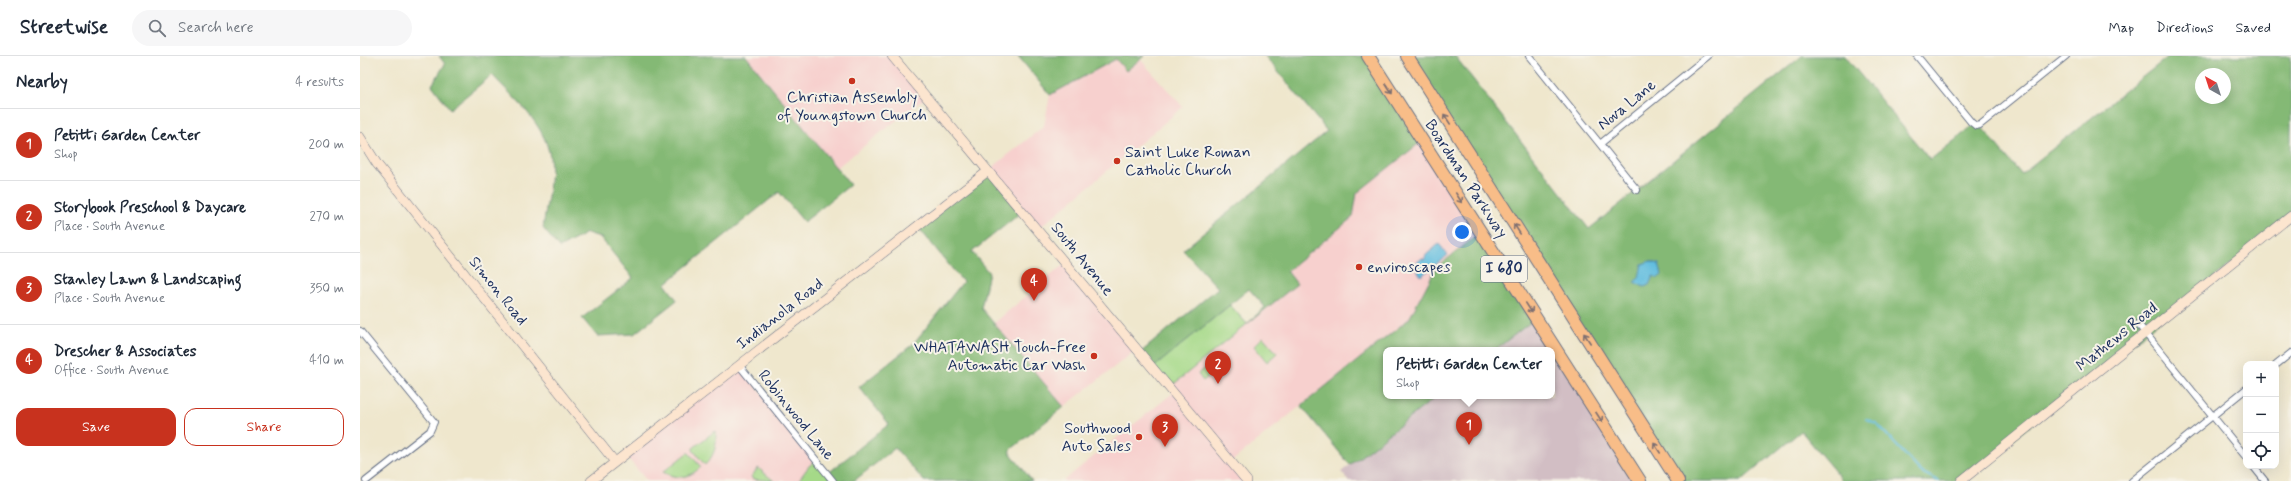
<!DOCTYPE html>
<meta charset="utf-8">
<style>
:root{--surface:#fff;--page:#f6f6f7;--text:#1f2937;--muted:#747a83;--line:#e0e1e3;--accent:#c8321e}
body{margin:0;font-family:Mynerve,sans-serif;background:var(--page);color:var(--text)}
.controls{position:absolute;right:12px;bottom:12px;display:grid;overflow:hidden;border-radius:8px;box-shadow:0 4px 16px #0002}
.controls button{width:36px;height:36px;display:grid;place-items:center;padding:0;border:0;border-bottom:1px solid var(--line);background:var(--surface);color:var(--text);font:20px sans-serif}
.compass{position:absolute;left:1835px;top:12px;width:36px;height:36px;border-radius:50%;background:var(--surface);box-shadow:0 4px 16px #0002;rotate:321deg}
.you{position:absolute;left:1102px;top:176px;width:14px;height:14px;margin:-10px;border:3px solid #fff;border-radius:50%;background:#1a73e8;box-shadow:0 0 0 6px #1a73e833}
.badge{display:grid;place-items:center;width:26px;height:26px;border-radius:50%;background:var(--accent);color:#fff;font-size:13px;font-weight:700}
.pin{position:absolute;translate:-50% -33px;filter:drop-shadow(0 1px 2px #0008)}
.pin::after{content:'';position:absolute;top:21px;width:14px;height:12px;background:inherit;clip-path:polygon(0 0,100% 0,50% 100%)}
.popup{position:absolute;left:1023px;top:291px;width:172px;height:52px;box-sizing:border-box;display:grid;place-content:center;border-radius:8px;background:var(--surface);filter:drop-shadow(0 1px 3px #0005);font-size:13px;white-space:nowrap;color:var(--muted)}
.popup b{font-size:15px;color:var(--text)}
.popup::after{content:'';position:absolute;left:50%;top:100%;margin-left:-8px;border:8px solid transparent;border-top-color:var(--surface)}
.list{margin:0;padding:0;list-style:none}
h2{display:flex;justify-content:space-between;align-items:center;height:52px;margin:0;padding:0 16px;font-size:17px}
h2 small{font-size:13px;font-weight:400;color:var(--muted)}
.list li{display:grid;grid-template-columns:26px 1fr auto;gap:12px;align-items:center;box-sizing:border-box;height:72px;padding:0 16px;border-top:1px solid var(--line)}
.list b{display:block;font-size:15px;white-space:nowrap}
.list p{margin:0;font-size:13px;white-space:nowrap;color:var(--muted)}
.list em{font-size:13px;font-style:normal;color:var(--muted)}
.actions{display:flex;gap:8px;padding:12px 16px}
.actions a{flex:1;padding:9px 0;border:1px solid var(--accent);border-radius:12px;text-align:center;font-size:14px;color:var(--accent)}
.actions .main{background:var(--accent);color:#fff}
.icon{flex:none;width:22px;height:22px;fill:none;stroke:currentColor;stroke-width:2;stroke-linecap:round;stroke-linejoin:round}
.map{position:relative;flex:none;width:1931px;height:425px;overflow:hidden}
header{display:flex;align-items:center;gap:24px;box-sizing:border-box;height:56px;padding:0 20px;background:var(--surface);border-bottom:1px solid var(--line)}
header strong{font-size:19px}
nav{display:flex;gap:22px;margin-inline-start:auto;font-size:14px}
.search{width:280px;height:36px;background:var(--page);display:flex;align-items:center;gap:10px;box-sizing:border-box;padding:0 14px;border-radius:22px;color:var(--muted);font-size:15px}
main{display:flex}
aside{flex:1;background:var(--surface)}
.map>svg:first-child{display:block}
.built{fill:#f7d0ce}
.industrial{fill:#d2bec4}
.green{fill:#a5d988;stroke:#608473}
.forest{fill:#84b974;stroke:#507469;fill-rule:evenodd}
.water{fill:#61bddf;stroke:#3e769e}
.lines{fill:none;stroke-linecap:round;stroke-linejoin:round}
.stream{stroke:#61bddf;stroke-width:2}
.street-casing{stroke:#656f85;stroke-width:8}
.secondary-casing{stroke:#656f85;stroke-width:10}
.highway-casing{stroke:#656f85;stroke-width:14}
.street{stroke:#fff;stroke-width:6}
.secondary{stroke:#fce5cf;stroke-width:9}
.highway{stroke:#f8bd88;stroke-width:12}
.oneway{stroke:#7e6f71}
.poi-dot{fill:#c8321e;stroke:#f7f3e8;stroke-width:1.5}
.labels{text-anchor:middle;dominant-baseline:central;stroke-width:4;stroke-linejoin:round;paint-order:stroke}
.shield{fill:#f7f3e8;stroke:#5d6a87;stroke-width:1}
.shield-label{font-size:15px;font-weight:bold;fill:#1b2f5e}
.poi-label{font-size:16px;fill:#1b2f5e;stroke:#f7f3e8;text-anchor:start}
.street-label{font-size:16px;fill:#1b2f5e;stroke:#f7f3e8}
</style>
<header>
<strong>Streetwise</strong>
<div class="search"><svg class="icon" aria-label="search" viewBox="0 0 24 24"><circle cx="10" cy="10" r="6"/><path d="M15 15l6 6"/></svg>Search here</div>
<nav><a>Map</a><a>Directions</a><a>Saved</a></nav>
</header>
<main>
<aside>
<h2>Nearby<small>4 results</small></h2>
<ul class="list">
<li><span class="badge">1</span><div><b>Petitti Garden Center</b><p>Shop</p></div><em>200 m</em></li>
<li><span class="badge">2</span><div><b>Storybook Preschool &amp; Daycare</b><p>Place · South Avenue</p></div><em>270 m</em></li>
<li><span class="badge">3</span><div><b>Stanley Lawn &amp; Landscaping</b><p>Place · South Avenue</p></div><em>350 m</em></li>
<li><span class="badge">4</span><div><b>Drescher &amp; Associates</b><p>Office · South Avenue</p></div><em>410 m</em></li>
</ul>
<div class="actions"><a class="main">Save</a><a>Share</a></div>
</aside>
<div class="map">
<svg width="1931" height="425" viewBox="0 0 1931 425">
<rect width="100%" height="100%" fill="#f7f3e8"/>
<filter id="ink" filterUnits="userSpaceOnUse"><feTurbulence type="fractalNoise" baseFrequency=".025" numOctaves="2"/><feDisplacementMap in="SourceGraphic" scale="8" xChannelSelector="R" yChannelSelector="G"/><feConvolveMatrix kernelMatrix="1 2 1 2 8 2 1 2 1" color-interpolation-filters="sRGB"/></filter>
<filter id="wash" filterUnits="userSpaceOnUse"><feTurbulence type="fractalNoise" baseFrequency=".012" numOctaves="4" result="noise"/><feDisplacementMap in="SourceGraphic" scale="16" xChannelSelector="R" yChannelSelector="G"/><feGaussianBlur stdDeviation="0.9" result="paint"/><feColorMatrix in="noise" values="0 0 0 0 0 0 0 0 0 0 0 0 0 0 0 0 0 1.4 0 .05"/><feComposite in="paint" operator="in"/></filter>
<g filter="url(#wash)">
<rect width="100%" height="100%" fill="#efe7cd"/>
<path class="built" d="M386 0H532L566 41 476 112Z
M756 3 766 14 780 3 823 51 678 173 628 115 684 70 690 39Z
M1062 85 1121 176 1076 212 1049 263 871 406 887 425H703L813 337 809 332 937 228 927 215 993 161 997 137Z
M706 207 777 293 704 351 634 267Z
M379 309 473 425H287L265 399Z"/>
<path class="industrial" d="M1176 262 1276 420 1270 425H989L981 416 1077 340H1192V294H1135Z"/>
<path class="green" d="M870 249 887 268 809 332 793 312Z
M903 281 917 297 907 306 894 290Z
M853 306 858 313 843 325 838 318Z
M355 375C358 388 355 399 345 409L333 394V392Z
M327 397H329L341 411C329 422 318 424 303 416Z
M456 404 473 425H438L449 410Z
M398 412 414 425 393 423 391 421Z"/>
<path class="forest" d="M79 0H386L490 129 444 166 419 136 305 228 317 244 274 278 237 280 222 262 273 222 240 181 227 177 199 192 183 172C186 149 193 124 190 101 185 68 154 42 132 19L90 53 72 29 85 8Z
M658 0H784L766 15 756 3 690 39Z
M905 0H1008L1062 85 997 137 993 161 927 215 937 228 887 268 905 251 889 233 793 312 780 297 858 232 823 194 967 75Z
M1047 0H1095L1229 173 1442 0H1485L1570 104 1614 69H1620L1661 118 1809 0H1931V160L1601 425H1483L1441 375 1381 425H1318ZM1841 18H1865V42H1841Z
M628 115 663 155 612 196 629 217 621 252 704 351 649 395 672 425H564L535 392 494 425H473L467 418 529 368 499 331 553 288 603 226 558 171Z
M1121 176 1176 262 1135 294H1026V340H1077L990 409 941 350 1049 263 1076 212Z"/>
<path class="water" d="M1079 188 1088 199 1061 220 1054 209 1062 202 1064 204 1066 199Z
M1290 205 1299 208 1302 219 1298 222 1293 220 1289 229 1284 231 1274 226 1279 222 1282 208Z"/>
<g class="lines">
<path class="stream" d="M1506 363 1516 367 1561 416 1579 425"/>
</g>
</g>
<g filter="url(#ink)">
<g class="lines">
<g class="street-casing">
<path id="street" d="M1169 0 1277 134
M1557 0 1611 66 1616 70 1620 69 1706 0
M1240 88 1348 0
M1778 268 1886 401
M0 275 74 366 70 375 6 425
M379 309 473 425
M1916 309 1931 297
M1893 410 1905 425
M1772 425 1886 333"/>
</g>
<g class="secondary-casing">
<path id="secondary" d="M532 0 887 425
M0 81 17 108 255 406
M231 425 628 115
M1601 425 1931 160"/>
</g>
<g class="highway-casing">
<path id="highway" d="M1008 0 1280 425
M1047 0 1318 425"/>
</g>
<use href="#street" class="street"/>
<use href="#secondary" class="secondary"/>
<use href="#highway" class="highway"/>
</g>
<defs><path id="oneway-shaft" d="M-6 0H5M1.5-3L5.5 0L1.5 3" fill="none" stroke-width="1.6" stroke-linecap="round" stroke-linejoin="round"/></defs>
<g class="oneway">
<use href="#oneway-shaft" transform="translate(1029 33) rotate(57)"/>
<use href="#oneway-shaft" transform="translate(1087 63) rotate(-123)"/>
<use href="#oneway-shaft" transform="translate(1099 142) rotate(57)"/>
<use href="#oneway-shaft" transform="translate(1157 173) rotate(-123)"/>
<use href="#oneway-shaft" transform="translate(1169 252) rotate(57)"/>
<use href="#oneway-shaft" transform="translate(1227 282) rotate(-123)"/>
<use href="#oneway-shaft" transform="translate(1239 361) rotate(57)"/>
<use href="#oneway-shaft" transform="translate(1297 392) rotate(-123)"/>
</g>
</g>
<g class="poi-dot">
<circle cx="492" cy="25" r="4"/>
<circle cx="757" cy="105" r="4"/>
<circle cx="999" cy="211" r="4"/>
<circle cx="734" cy="300" r="4"/>
<circle cx="779" cy="381" r="4"/>
</g>
<g class="labels">
<rect class="shield" x="1121" y="200" width="46" height="26" rx="3"/>
<g class="shield-label">
<text x="1144" y="213">I 680</text>
</g>
<g class="poi-label">
<text x="492" y="41" text-anchor="middle">Christian Assembly<tspan x="492" dy="18">of Youngstown Church</tspan></text>
<text x="765" y="96">Saint Luke Roman<tspan x="765" dy="18">Catholic Church</tspan></text>
<text x="1007" y="211">enviroscapes</text>
<text x="726" y="291" text-anchor="end">WHATAWASH Touch-Free<tspan x="726" dy="18">Automatic Car Wash</tspan></text>
<text x="771" y="372" text-anchor="end">Southwood<tspan x="771" dy="18">Auto Sales</tspan></text>
</g>
<g class="street-label">
<text transform="translate(1267 49) rotate(-39)">Nova Lane</text>
<text transform="translate(1106 123) rotate(57)">Boardman Parkway</text>
<text transform="translate(722 203) rotate(51)">South Avenue</text>
<text transform="translate(138 235) rotate(51)">Simon Road</text>
<text transform="translate(420 258) rotate(-38)">Indianola Road</text>
<text transform="translate(1757 281) rotate(-39)">Mathews Road</text>
<text transform="translate(436 359) rotate(51)">Robinwood Lane</text>
</g>
</g>
</svg>
<div class="controls">
<button>+</button>
<button>−</button>
<button><svg class="icon" aria-label="locate" viewBox="0 0 24 24"><circle cx="12" cy="12" r="6"/><path d="M12 2v4M12 18v4M2 12h4M18 12h4"/></svg></button>
</div>
<svg class="compass" viewBox="-18 -18 36 36"><path d="M0-13l5 13h-10z" fill="#e53935"/><path d="M0 13l5-13h-10z" fill="#747a83"/></svg>
<div class="you"></div>
<div class="pin badge" style="left:1109px;top:389px">1</div>
<div class="popup"><b>Petitti Garden Center</b>Shop</div>
<div class="pin badge" style="left:858px;top:328px">2</div>
<div class="pin badge" style="left:805px;top:391px">3</div>
<div class="pin badge" style="left:674px;top:245px">4</div>
</div>
</main>
